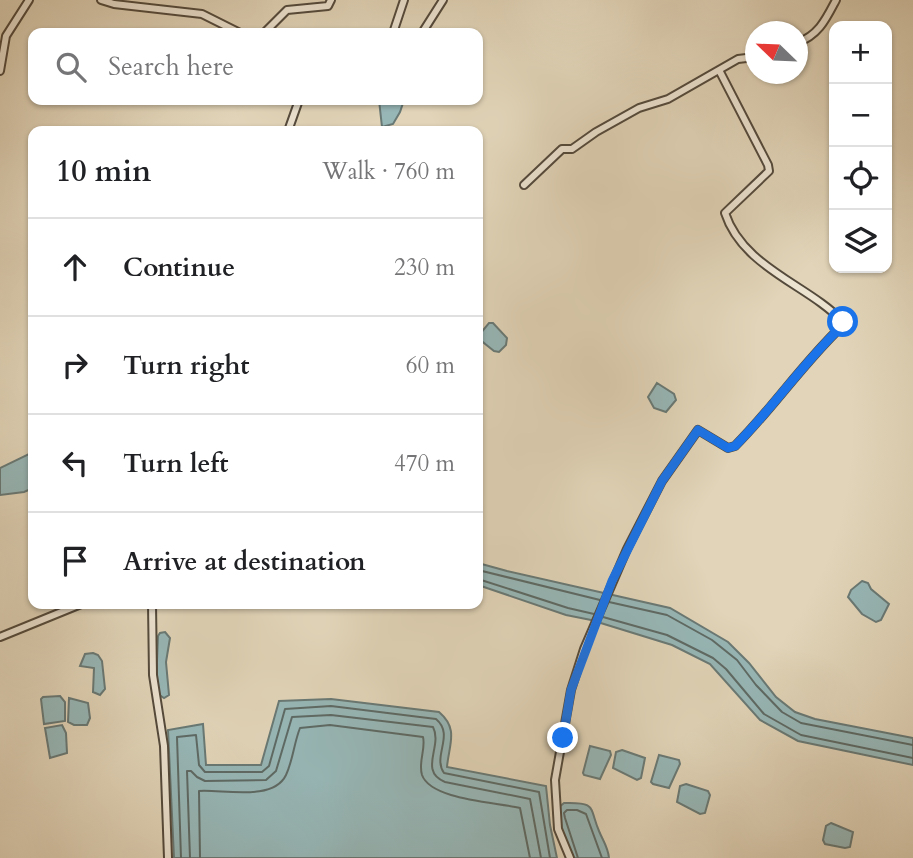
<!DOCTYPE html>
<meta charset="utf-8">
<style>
:root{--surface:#fff;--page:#f2f2f2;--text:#202124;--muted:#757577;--line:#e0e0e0}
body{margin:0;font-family:Cardo,serif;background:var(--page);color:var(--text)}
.controls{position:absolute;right:21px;top:21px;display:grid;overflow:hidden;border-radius:14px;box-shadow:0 2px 5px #0004}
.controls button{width:63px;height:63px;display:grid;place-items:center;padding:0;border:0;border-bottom:2px solid var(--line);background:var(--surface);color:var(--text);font:35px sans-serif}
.compass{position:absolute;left:745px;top:21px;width:63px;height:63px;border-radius:50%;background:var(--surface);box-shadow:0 2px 5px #0004;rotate:293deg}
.stop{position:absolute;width:21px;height:21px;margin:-16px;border:5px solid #1a73e8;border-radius:50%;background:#fff}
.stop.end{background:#1a73e8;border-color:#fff;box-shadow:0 2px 7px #0008}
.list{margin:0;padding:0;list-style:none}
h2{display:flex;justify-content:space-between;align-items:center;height:91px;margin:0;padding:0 28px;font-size:30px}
h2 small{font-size:23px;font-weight:400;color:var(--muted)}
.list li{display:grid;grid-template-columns:46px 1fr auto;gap:21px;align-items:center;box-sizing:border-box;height:98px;padding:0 28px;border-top:2px solid var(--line)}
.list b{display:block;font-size:26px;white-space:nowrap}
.list em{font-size:23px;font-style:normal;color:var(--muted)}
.icon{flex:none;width:38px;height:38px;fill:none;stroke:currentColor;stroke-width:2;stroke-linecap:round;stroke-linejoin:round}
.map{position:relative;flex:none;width:913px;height:858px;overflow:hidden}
.search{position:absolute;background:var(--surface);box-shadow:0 2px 5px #0004;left:28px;top:28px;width:455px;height:77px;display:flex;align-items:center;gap:18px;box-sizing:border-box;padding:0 24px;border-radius:14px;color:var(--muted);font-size:26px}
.panel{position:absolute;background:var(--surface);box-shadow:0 2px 5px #0004;left:28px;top:126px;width:455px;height:483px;border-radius:14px}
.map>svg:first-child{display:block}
.water{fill:#97b7b7;stroke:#697975;stroke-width:2}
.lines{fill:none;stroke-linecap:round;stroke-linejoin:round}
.shore{stroke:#5e6a65;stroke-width:2}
.minor-casing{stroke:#544a3c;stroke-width:10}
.minor{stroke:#ece3d1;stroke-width:6}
.route{stroke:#1a73e8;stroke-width:9}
</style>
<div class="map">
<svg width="913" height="858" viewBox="0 0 913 858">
<rect width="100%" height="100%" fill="#e1d4b8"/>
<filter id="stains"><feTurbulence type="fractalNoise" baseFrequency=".00286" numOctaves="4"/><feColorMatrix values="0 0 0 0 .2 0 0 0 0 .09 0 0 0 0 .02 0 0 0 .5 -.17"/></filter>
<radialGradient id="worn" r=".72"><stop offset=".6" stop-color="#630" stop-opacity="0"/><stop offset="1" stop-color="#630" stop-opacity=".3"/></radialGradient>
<path class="water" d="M379 100H404L400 112 393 124 382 127Z
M489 323H493L507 338 506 345 499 352 494 351 479 339V335Z
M657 383 674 394 676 400 666 412 654 408 648 397Z
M33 452V488L24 492 0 495V468Z
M478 563 507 571 670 608 728 642 749 663 776 697 795 712 815 719 913 738V765L798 741 760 720 710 664 672 645 591 620 566 615 478 585Z
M862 581 868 583 871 589 889 604 881 620 876 622 862 614 848 597 851 590Z
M165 632 170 638 166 662 169 695 164 698 158 694 156 685 158 636 160 633Z
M93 653 98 655 102 661 105 689 100 695 93 692 94 668 80 666 85 654Z
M60 696 65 702V721L44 724 41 699 43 697Z
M69 698 88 703 90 718 87 725H74L68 722Z
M331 699 439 712C459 729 449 744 447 767L546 786 550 825 557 858H174L168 730 203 724 206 765H261L279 701Z
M62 725 66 733 67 753 50 758 45 728Z
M590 746 610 751 611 755 600 779 584 775 583 773Z
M622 750 645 758 641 778 637 780 613 768 616 752Z
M659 755 679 760 680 764 669 788 653 784 651 782Z
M686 784 708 791 710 795 705 813 700 814 677 802 680 786Z
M564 803C597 802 589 807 599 831 603 841 608 847 609 858H572L558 820V808Z
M831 823 853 832 850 847 845 848 825 844 823 840 826 826Z"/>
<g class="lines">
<path class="shore" d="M478 570 600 600
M478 579 568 608 594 614
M609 602 667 615 712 640 737 660 756 685 782 712 801 723 913 745
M603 617 667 635 713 658 726 669 764 714 801 735 913 758
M181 858 177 737 196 735 199 765 205 772H262L269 766 285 709 331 706 436 719C455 735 432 756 444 773L539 792 550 858
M190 858 187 771H191L197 777 205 781 266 780 276 771 292 717 331 715 433 727C443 746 418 771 445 782L530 799 541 858
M200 858 199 791C222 789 273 802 286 775 293 760 294 743 300 728L330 725 423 737C426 749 418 762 422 775 431 800 496 802 520 808L530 858
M578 858 565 818 564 813 567 810H577L586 814 602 858"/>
<g class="minor-casing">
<path id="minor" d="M101 0 114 4 202 14 240 33
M264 33 287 10 328 6 331 0
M393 33 404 0
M422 33 443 0
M797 43C819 35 826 19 836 0
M0 71 6 36 29 0
M288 131 299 100
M524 185 562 149H572L596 132 639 108 668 99 738 59 755 57
M152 604 153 675 164 746 168 858
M0 637 81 604
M570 858 558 829 555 780 571 690 584 649 627 549 662 481 698 430 728 448 735 446C773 408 803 363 842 326L843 322C809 285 743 268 725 213L769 171 768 165 719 70"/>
</g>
<use href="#minor" class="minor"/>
</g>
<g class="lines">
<path class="route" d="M563 738 571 690 612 581 662 481 698 430 728 448 735 446C773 408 803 363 842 326L843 322"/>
</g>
<rect width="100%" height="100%" filter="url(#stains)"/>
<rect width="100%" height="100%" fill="url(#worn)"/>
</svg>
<div class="controls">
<button>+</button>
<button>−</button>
<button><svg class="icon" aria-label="locate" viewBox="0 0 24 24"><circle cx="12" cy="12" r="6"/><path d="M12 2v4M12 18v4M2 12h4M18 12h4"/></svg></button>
<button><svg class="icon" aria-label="layers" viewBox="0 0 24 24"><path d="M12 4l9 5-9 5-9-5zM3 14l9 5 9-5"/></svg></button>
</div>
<svg class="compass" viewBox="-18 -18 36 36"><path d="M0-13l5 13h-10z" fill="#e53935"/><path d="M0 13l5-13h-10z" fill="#757577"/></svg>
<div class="stop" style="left:843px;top:322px"></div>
<div class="stop end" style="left:563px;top:738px"></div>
<div class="search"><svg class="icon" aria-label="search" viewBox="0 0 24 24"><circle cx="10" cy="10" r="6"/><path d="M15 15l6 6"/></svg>Search here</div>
<section class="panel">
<h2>10 min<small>Walk · 760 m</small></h2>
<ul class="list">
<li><svg class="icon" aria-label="ahead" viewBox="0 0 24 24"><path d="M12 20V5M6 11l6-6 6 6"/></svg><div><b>Continue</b></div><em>230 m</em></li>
<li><svg class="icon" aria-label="right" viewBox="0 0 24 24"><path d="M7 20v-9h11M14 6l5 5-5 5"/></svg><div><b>Turn right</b></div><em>60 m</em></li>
<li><svg class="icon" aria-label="left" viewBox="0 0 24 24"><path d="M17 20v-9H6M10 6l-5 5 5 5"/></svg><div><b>Turn left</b></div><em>470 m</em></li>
<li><svg class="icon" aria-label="arrive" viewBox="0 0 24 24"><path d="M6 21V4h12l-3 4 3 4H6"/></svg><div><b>Arrive at destination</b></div></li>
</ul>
</section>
</div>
